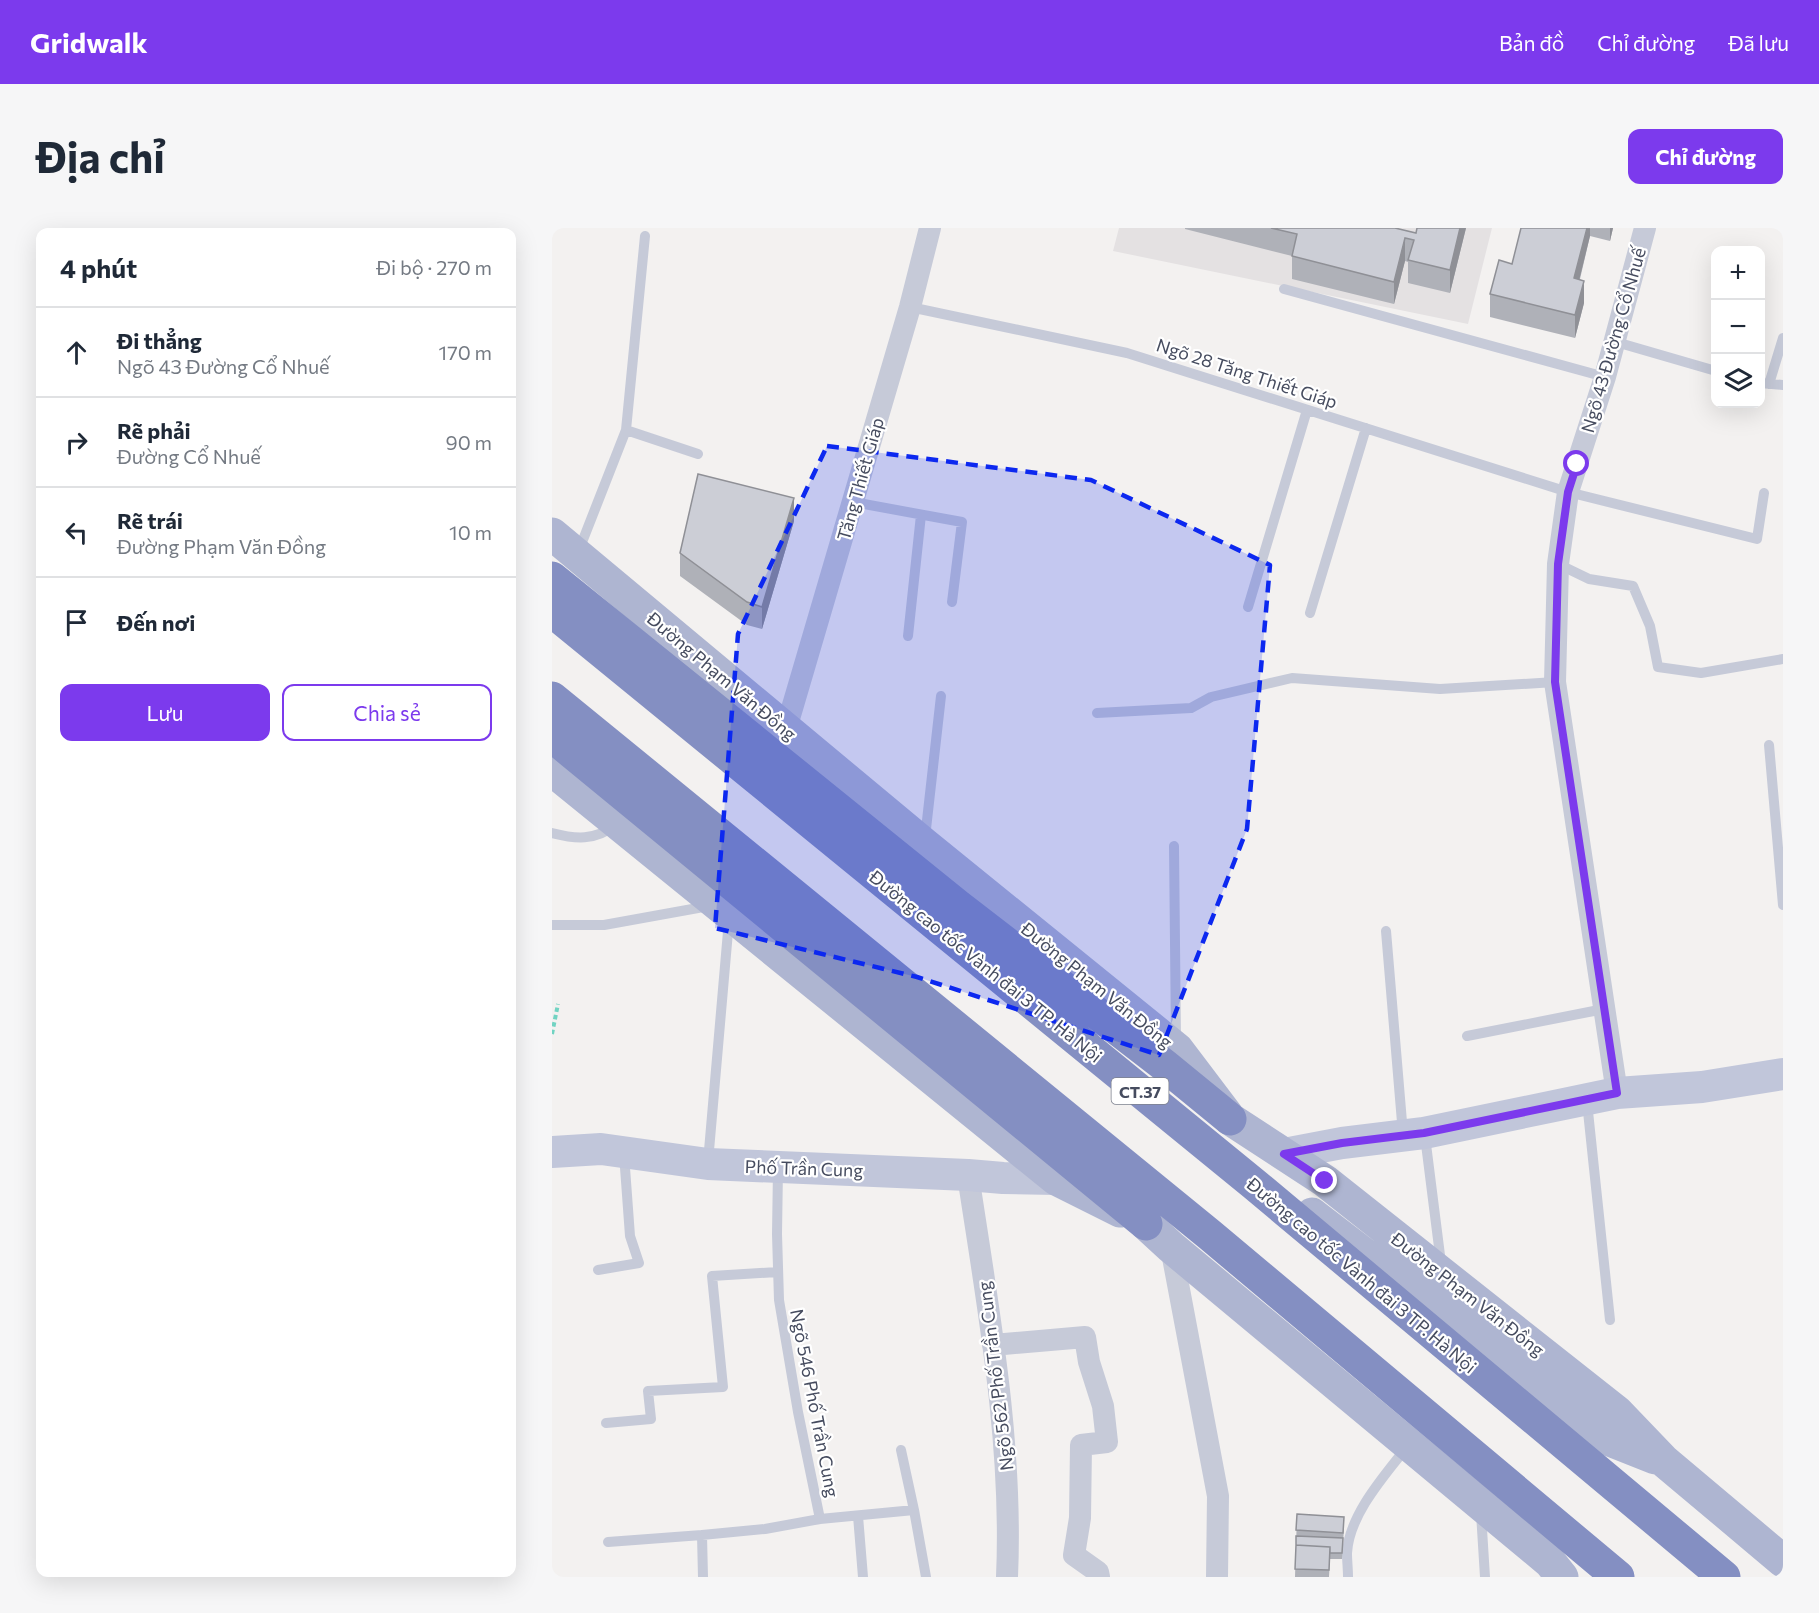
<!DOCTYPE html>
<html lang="vi">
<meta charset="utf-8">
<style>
:root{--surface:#fff;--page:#f6f6f7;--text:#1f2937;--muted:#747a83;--line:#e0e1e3;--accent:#7c3aed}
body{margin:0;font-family:Commissioner,sans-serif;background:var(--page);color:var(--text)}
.controls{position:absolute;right:18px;top:18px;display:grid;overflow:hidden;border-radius:12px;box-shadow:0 6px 24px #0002}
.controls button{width:54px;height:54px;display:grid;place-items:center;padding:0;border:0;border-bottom:2px solid var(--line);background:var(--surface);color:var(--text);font:30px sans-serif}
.stop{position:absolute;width:18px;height:18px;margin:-14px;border:4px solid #7c3aed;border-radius:50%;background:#fff}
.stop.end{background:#7c3aed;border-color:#fff;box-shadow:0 2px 6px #0008}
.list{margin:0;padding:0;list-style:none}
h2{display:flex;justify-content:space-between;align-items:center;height:78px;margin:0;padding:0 24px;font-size:26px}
h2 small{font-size:20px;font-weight:400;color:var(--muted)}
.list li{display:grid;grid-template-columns:39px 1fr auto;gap:18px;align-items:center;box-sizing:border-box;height:90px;padding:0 24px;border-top:2px solid var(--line)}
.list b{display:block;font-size:22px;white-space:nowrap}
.list p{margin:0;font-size:20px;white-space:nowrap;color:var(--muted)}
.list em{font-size:20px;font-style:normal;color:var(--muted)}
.actions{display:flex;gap:12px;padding:18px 24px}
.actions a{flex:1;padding:14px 0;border:2px solid var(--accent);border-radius:12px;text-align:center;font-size:21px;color:var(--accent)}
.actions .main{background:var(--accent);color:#fff}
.icon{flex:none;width:33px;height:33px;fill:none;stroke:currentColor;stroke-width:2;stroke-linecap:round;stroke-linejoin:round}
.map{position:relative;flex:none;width:1231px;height:1349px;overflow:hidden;border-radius:12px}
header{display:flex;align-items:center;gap:36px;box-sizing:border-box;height:84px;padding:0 30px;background:var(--accent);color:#fff}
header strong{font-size:28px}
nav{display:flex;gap:33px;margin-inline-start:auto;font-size:21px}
.intro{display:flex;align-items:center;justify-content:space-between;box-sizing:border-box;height:144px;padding:0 36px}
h1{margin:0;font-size:42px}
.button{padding:15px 27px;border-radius:12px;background:var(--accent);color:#fff;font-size:21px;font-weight:700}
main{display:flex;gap:36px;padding:0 36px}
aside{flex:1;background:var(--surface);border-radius:12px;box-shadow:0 6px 24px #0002}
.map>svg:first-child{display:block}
.education{fill:#e4e1e2}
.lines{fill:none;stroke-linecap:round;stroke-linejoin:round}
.path{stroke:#71d3c2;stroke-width:4;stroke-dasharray:4.5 3;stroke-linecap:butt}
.service{stroke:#c6cad8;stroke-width:10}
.minor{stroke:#c6cad8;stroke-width:22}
.secondary{stroke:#c1c6da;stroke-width:32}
.primary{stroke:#aeb5d1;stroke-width:33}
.motorway{stroke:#848fc2;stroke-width:33}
.wall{fill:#afb1b8}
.shaded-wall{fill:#8f9096}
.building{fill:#ccced6;stroke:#8f9096;stroke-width:1.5}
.route{stroke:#7c3aed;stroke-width:8}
.marked{fill:#0c28f0;fill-opacity:0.2;stroke:#0c28f0;stroke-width:4.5;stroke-dasharray:12 8;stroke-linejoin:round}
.labels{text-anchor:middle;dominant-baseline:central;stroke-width:4.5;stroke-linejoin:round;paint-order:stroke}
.shield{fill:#fff;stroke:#7e828f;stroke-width:1.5}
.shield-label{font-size:16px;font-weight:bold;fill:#464c5f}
.street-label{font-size:18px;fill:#464c5f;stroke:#fff}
</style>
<header>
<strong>Gridwalk</strong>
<nav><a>Bản đồ</a><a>Chỉ đường</a><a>Đã lưu</a></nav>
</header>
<div class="intro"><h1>Địa chỉ</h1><a class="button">Chỉ đường</a></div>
<main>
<aside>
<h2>4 phút<small>Đi bộ · 270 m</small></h2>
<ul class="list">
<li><svg class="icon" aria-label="ahead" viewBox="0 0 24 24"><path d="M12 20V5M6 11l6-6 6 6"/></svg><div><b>Đi thẳng</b><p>Ngõ 43 Đường Cổ Nhuế</p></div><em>170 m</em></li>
<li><svg class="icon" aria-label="right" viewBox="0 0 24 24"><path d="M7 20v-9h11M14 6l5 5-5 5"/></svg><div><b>Rẽ phải</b><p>Đường Cổ Nhuế</p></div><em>90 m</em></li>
<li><svg class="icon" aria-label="left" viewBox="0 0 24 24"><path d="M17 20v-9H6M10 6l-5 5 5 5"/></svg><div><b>Rẽ trái</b><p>Đường Phạm Văn Đồng</p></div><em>10 m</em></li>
<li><svg class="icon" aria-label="arrive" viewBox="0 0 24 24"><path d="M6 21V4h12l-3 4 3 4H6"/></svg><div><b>Đến nơi</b></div></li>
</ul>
<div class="actions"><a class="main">Lưu</a><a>Chia sẻ</a></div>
</aside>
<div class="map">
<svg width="1231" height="1349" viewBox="0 0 1231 1349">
<rect width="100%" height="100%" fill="#f3f1f0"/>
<path class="education" d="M567 0H940L916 96 561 23Z"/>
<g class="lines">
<path class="path" d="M0 806 6 776"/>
<path class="service" d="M732 61 1053 149
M358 79 575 125 1016 264 1205 311 1212 265
M1064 114 1164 143
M1208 155 1231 157
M1217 156 1231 110
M74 202 146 226
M301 274 410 294 400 374
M27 322 74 202 93 8
M1006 336 1037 351 1081 358 1098 398 1106 439 1149 445 1231 431
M696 379 755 182
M758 385 814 200
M356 408 369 287
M545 485 639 480 659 469 740 450 888 461 1003 454
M1217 517 1231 677
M0 605C23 611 43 613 63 597
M373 610 389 468
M622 618 624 812
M0 697H52L157 678
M834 703 851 906
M915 808 1052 781
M1035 874 1058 1092
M873 908 889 1035
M156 934 177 692
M46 1042 87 1035 78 1008 72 926
M54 1195 99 1191 96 1163 171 1159 160 1048 225 1044
M349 1222 362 1282
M929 1285 933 1349
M306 1288 311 1349
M268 1291 362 1282 374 1349
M56 1314 150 1307
M151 1349 150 1307 213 1301 268 1291 246 1184 227 1072 225 1006 226 941
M796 1349C796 1341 795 1333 795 1325 797 1287 832 1248 854 1220"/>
<path class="minor" d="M234 501 358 79 378 0
M1065 865 1003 454 1006 336 1016 264 1053 149 1093 0
M416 947C436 1080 461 1214 455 1349
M619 1019 666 1268 665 1349
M441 1117 533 1109 537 1134 551 1178 555 1214 529 1217 528 1290 522 1327 546 1344 547 1349"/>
<path class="secondary" d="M0 924 49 921 156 936 416 947 451 950 504 951
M732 926 790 915 872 905 1065 865 1150 859 1231 846"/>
<path class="primary" d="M0 306 372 616 625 821 678 891 773 953 1065 1184 1112 1233 1231 1333
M0 542 504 951 568 983
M578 973 594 996 619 1019 998 1334 1010 1349
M760 986 1050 1209 1103 1230"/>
<path class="motorway" d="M0 350 406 678 612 837 678 891
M0 383 702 956 1172 1349
M0 470 658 1007 1066 1349
M0 508 594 996"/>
</g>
<path class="wall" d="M633 0H843L864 5 914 0 898 65 856 55V34L853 33 842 76 740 51V28L633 1Z
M969 0H1061L1058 13 1038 8 1028 51 1032 75 1023 110 938 89V66L960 36Z
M242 293 210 401 195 397 128 348V325Z
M745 1286 792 1300 790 1331H778L777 1349H743Z"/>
<path class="shaded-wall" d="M908 0H914L898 65V42Z
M1035 0H1038V8L1022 73V50Z
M1058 0H1061L1058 13Z
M853 10V33L842 76V54Z
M1032 53V75L1023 110V87Z
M242 270V293L210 401V379Z"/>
<path class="building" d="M719 0H843L864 5 865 0H908L898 42 856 32 862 12 853 10 842 54 740 28 745 6Z
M969 0H1035L1022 50 1032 53 1023 87 938 66 947 32 960 36Z
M146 246 242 270 210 379 195 374 128 325Z
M745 1286 792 1289 791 1305 744 1302Z
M744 1308 791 1310 790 1325H778V1319L744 1317Z
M744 1317 778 1319 777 1342 743 1341Z"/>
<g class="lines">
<path class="route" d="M773 953 732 926 790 915 872 905 1065 865 1003 454 1006 336 1016 264 1025 236"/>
</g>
<path class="marked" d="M275 218 539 252 718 337 695 601 607 827 365 749 163 700 186 406Z"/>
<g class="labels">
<rect class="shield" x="559.5" y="850" width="57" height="26" rx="4.5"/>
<g class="shield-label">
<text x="588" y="863">CT.37</text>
</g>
<g class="street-label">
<text transform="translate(1061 112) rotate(-74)">Ngõ 43 Đường Cổ Nhuế</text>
<text transform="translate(695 145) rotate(18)">Ngõ 28 Tăng Thiết Giáp</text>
<text transform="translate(308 251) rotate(-74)">Tăng Thiết Giáp</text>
<text transform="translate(170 448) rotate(40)">Đường Phạm Văn Đồng</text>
<text transform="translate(434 738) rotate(39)">Đường cao tốc Vành đai 3 TP. Hà Nội</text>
<text transform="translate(545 757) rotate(39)">Đường Phạm Văn Đồng</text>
<text transform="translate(252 940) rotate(2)">Phố Trần Cung</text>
<text transform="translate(810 1047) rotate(40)">Đường cao tốc Vành đai 3 TP. Hà Nội</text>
<text transform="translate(916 1066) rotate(38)">Đường Phạm Văn Đồng</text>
<text transform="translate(443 1148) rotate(-97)">Ngõ 562 Phố Trần Cung</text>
<text transform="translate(263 1175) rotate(79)">Ngõ 546 Phố Trần Cung</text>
</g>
</g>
</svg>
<div class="controls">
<button>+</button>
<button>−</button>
<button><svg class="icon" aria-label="layers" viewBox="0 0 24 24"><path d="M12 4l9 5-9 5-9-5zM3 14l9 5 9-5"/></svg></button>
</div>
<div class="stop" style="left:1025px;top:236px"></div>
<div class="stop end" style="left:773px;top:953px"></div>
</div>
</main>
